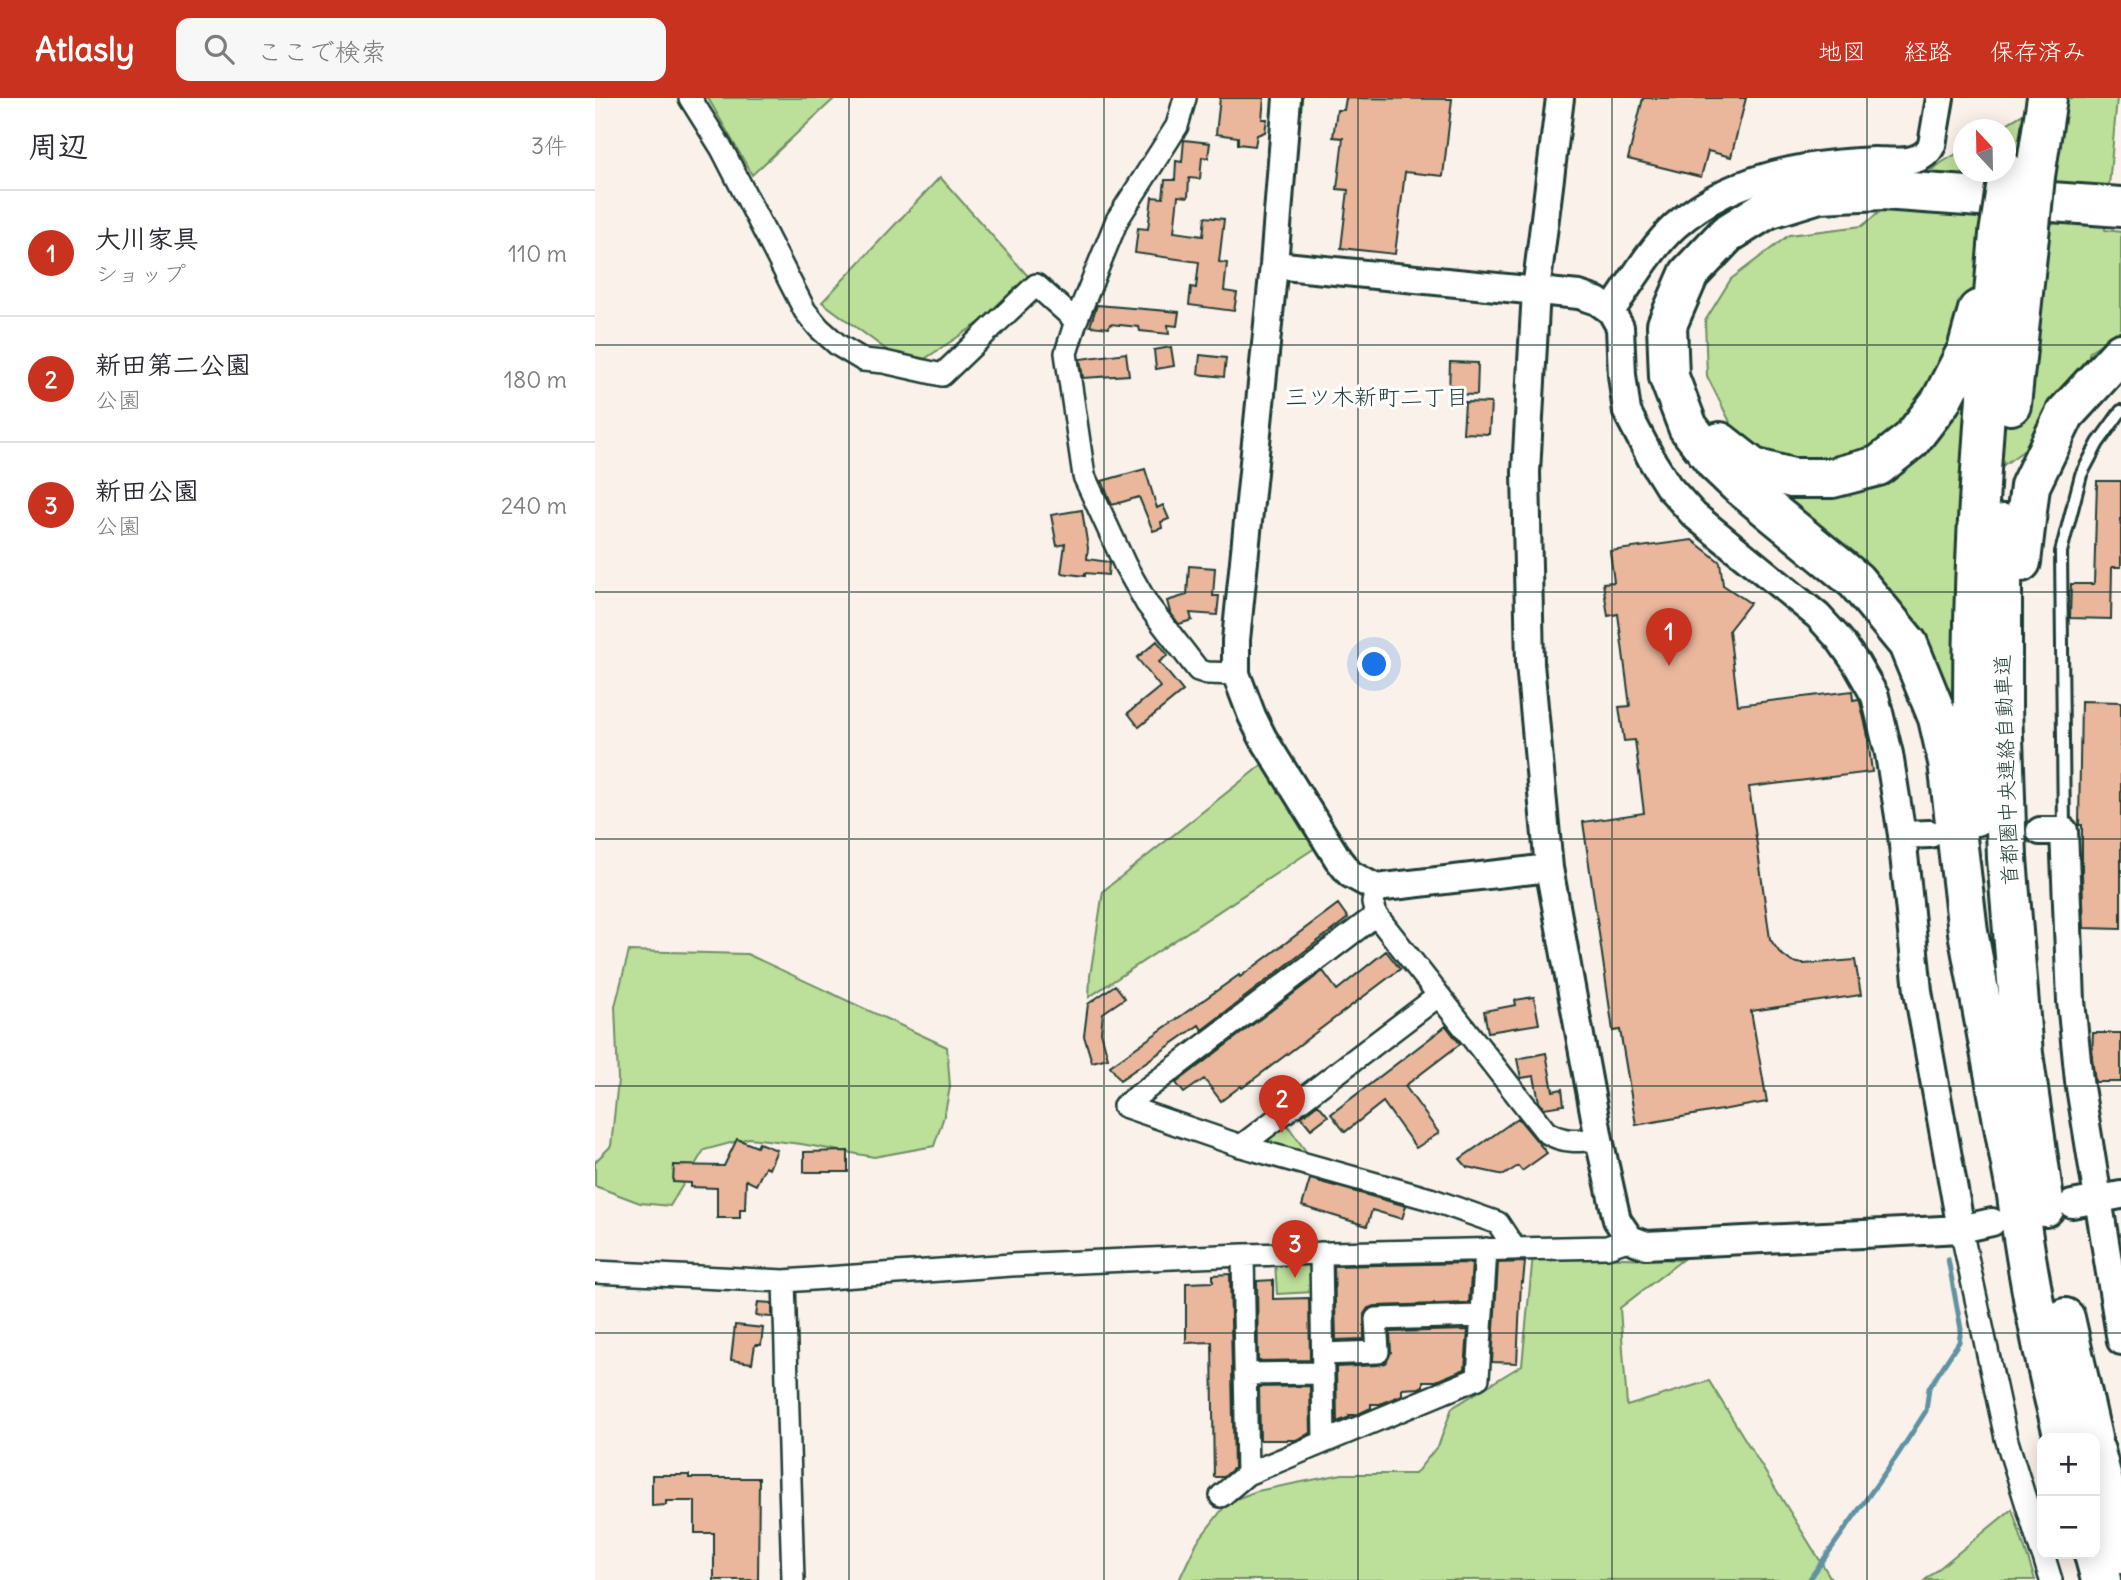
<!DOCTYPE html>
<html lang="ja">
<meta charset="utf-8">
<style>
:root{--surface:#fff;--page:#f7f7f7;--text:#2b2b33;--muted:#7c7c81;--line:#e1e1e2;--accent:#c8321e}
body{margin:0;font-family:Delius,"Klee One",sans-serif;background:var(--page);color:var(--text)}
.controls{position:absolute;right:21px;bottom:21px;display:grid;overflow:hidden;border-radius:14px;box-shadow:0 4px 18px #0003}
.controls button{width:63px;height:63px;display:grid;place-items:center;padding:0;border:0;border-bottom:2px solid var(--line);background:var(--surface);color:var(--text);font:35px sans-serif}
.compass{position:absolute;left:1358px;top:21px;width:63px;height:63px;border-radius:50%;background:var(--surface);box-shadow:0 4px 18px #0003;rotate:338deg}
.you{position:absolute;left:780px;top:567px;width:24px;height:24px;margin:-18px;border:5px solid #fff;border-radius:50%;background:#1a73e8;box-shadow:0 0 0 10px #1a73e833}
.badge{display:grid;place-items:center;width:46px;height:46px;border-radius:50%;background:var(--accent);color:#fff;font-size:23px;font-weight:700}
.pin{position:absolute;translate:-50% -58px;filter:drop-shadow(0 2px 4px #0008)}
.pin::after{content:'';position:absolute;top:37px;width:24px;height:21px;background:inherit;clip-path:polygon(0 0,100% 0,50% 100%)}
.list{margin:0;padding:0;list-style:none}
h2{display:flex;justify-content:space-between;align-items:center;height:91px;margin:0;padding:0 28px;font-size:30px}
h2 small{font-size:23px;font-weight:400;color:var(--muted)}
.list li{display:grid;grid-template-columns:46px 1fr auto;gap:21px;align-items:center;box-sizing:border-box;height:126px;padding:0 28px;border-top:2px solid var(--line)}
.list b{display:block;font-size:26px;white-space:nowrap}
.list p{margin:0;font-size:23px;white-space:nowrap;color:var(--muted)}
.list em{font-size:23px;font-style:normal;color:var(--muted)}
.icon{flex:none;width:38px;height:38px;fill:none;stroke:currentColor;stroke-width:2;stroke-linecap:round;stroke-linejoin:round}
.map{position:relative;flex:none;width:1526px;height:1482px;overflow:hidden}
header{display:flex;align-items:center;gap:42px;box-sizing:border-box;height:98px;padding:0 35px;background:var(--accent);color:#fff}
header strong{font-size:33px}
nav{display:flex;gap:38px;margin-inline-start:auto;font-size:24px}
.search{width:490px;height:63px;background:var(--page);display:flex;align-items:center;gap:18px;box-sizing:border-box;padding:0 24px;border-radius:14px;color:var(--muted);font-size:26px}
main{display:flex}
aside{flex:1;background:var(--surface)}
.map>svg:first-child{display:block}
.green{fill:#bcdf99;stroke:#6e8e66;stroke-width:2}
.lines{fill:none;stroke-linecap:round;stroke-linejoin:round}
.stream{stroke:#5f93a2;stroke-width:5}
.building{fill:#eab79c;stroke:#1f3d34;stroke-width:2}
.service-casing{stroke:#1f3d34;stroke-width:16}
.minor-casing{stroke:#1f3d34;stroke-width:26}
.tertiary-casing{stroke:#1f3d34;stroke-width:32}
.motorway-casing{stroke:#1f3d34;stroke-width:44}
.service{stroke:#fff;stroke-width:10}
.minor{stroke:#fff;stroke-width:21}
.tertiary{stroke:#fff;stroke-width:26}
.motorway{stroke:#fff;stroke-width:38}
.motorway-bridge-casing{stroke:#1f3d34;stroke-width:44;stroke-linecap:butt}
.motorway-bridge{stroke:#fff;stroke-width:38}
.grid{fill:none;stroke:#1f3d34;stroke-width:2;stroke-opacity:0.55}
.labels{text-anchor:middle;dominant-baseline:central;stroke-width:6;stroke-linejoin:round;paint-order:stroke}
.street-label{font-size:21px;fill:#1f3d34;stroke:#fff}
.neighbourhood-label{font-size:23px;fill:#1f3d34;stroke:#fff}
</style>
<header>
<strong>Atlasly</strong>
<div class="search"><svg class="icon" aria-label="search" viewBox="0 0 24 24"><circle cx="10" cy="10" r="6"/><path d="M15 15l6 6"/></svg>ここで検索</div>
<nav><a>地図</a><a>経路</a><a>保存済み</a></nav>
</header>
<main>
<aside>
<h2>周辺<small>3件</small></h2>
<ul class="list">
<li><span class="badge">1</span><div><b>大川家具</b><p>ショップ</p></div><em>110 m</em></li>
<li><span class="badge">2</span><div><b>新田第二公園</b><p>公園</p></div><em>180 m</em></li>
<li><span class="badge">3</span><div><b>新田公園</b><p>公園</p></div><em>240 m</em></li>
</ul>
</aside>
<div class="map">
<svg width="1526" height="1482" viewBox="0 0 1526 1482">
<rect width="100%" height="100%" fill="#fbf1eb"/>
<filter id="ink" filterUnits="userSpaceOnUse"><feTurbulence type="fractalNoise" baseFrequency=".0143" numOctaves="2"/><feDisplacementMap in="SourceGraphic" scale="14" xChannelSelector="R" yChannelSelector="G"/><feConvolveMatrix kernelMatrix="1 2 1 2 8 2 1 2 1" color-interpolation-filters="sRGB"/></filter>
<g filter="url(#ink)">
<path class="green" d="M113 0H240L157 77Z
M1455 0H1522L1510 132 1526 134V234L1495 253 1492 265 1442 343 1364 399 1357 617 1183 404 1136 326 1112 278 1110 223 1136 181 1194 137 1267 128 1346 65 1368 52V74H1410V32L1403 31Z
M345 79 441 187 316 270 227 204Z
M674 661 723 748 494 899 495 878 508 793Z
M34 853 152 856 352 949 355 989 350 1015 339 1048 279 1059 206 1046 154 1040 109 1052 75 1108 45 1105 0 1088V1064L16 1048 23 982 20 908Z
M691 1025 717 1062 661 1046Z
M938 1157 1087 1162 1025 1210 1032 1308 1114 1283 1237 1482H584L602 1444 633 1404 662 1393 747 1376H820L844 1346 857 1310 927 1267Z
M710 1163 718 1167 719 1194 682 1196 680 1164Z
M1417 1411 1440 1482H1330Z"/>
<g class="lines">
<path class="stream" d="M1214 1482 1304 1355 1331 1313 1334 1290 1364 1244 1366 1231 1353 1161"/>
</g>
<path class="building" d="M625 0H669L667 21H672L670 34 662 37 660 48 643 46V39L621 36Z
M751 0 857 1 848 78 810 74 800 156 746 150 753 92 742 91 748 40 738 39 742 12H749Z
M1048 0H1151L1136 59 1113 53 1106 79 1033 61Z
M589 42 615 45 613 60 607 59 605 81 594 80 593 99 583 98 579 134 608 138 610 119 629 121 624 164 632 165 629 193 642 195 639 213 594 207 596 189 601 190 604 164 540 155 543 130 553 131 557 99 568 100 570 82H580L581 63 587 64Z
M502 207 584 214 582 228 573 227 574 236 545 233 544 229 515 226 514 230 495 228Z
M576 249 579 268 561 271 559 252Z
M531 255 534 277 488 280 485 261Z
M605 257 631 260 629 279 603 276Z
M855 264 883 265 882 297 854 296Z
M870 304 896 305 894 336 868 335Z
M550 371 562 410 568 407 574 421 566 424 567 430 558 433 544 399 517 407 507 383Z
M1502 383H1526V469H1517L1516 521 1475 520 1476 486H1499Z
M487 412 493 450 492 461 514 464 513 477 490 475V478L466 475 470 446 462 448 456 417Z
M1097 442 1125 464 1128 487 1155 505 1134 532 1143 607 1257 593 1258 602 1264 601 1265 604 1272 633 1277 674 1154 689 1175 841 1185 855 1197 864 1209 866 1260 862 1266 897 1156 913 1172 1004 1041 1027 1025 932 1018 933 988 724 1049 715 1040 642 1029 643 1024 609 1035 608 1023 516 1013 518 1008 485 1019 484 1015 453Z
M594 468 620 470 618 498H624L622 517 595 515 597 522 584 526 575 514 572 503 592 497Z
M562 543 573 557 564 564 588 593 544 629 533 615 565 589 542 560Z
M1486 603 1526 604V831L1489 830 1487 776V727H1484Z
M743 806 753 820 607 932 604 927 525 982 515 968 644 877 645 879Z
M791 853 805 871 647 990 646 988 626 1003 609 981 589 995 581 985 728 873 742 892Z
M520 887 530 900 508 915 506 934 513 960 497 964 489 938 493 906Z
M939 899 944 926 893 934 889 913 921 907 920 902Z
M851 928 865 946 810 988 844 1035 821 1050 788 1004 750 1034 736 1016Z
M1498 935H1526V984H1500L1497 959Z
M951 955 958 993 967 991 969 1007 949 1010 944 1004 939 978 926 980 922 961Z
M723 1006 733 1018 716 1031 706 1019Z
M923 1020 952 1055 927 1073 923 1068 909 1077 872 1069 865 1061Z
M142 1041 162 1049 164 1045 182 1052 174 1071 170 1069 161 1087 151 1082 150 1111H145V1120H122V1090L96 1089V1085L78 1084 79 1067 129 1068Z
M253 1053V1074H209V1054Z
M715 1081 811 1108 807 1121 777 1112 772 1128 707 1108Z
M930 1164 928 1184H926L922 1265 897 1264 903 1165Z
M877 1165 874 1205 780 1208 773 1210 769 1216V1241L741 1242 739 1168Z
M635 1176 639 1370 629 1379H619L617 1244 591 1245V1185L618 1184V1177Z
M678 1182V1201L714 1200 715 1262 663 1263 662 1183Z
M163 1204 177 1205V1219L161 1218Z
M140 1227 168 1230 166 1247H160L157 1265 136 1262Z
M873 1232 870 1271 841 1283H828V1288L824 1290 807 1291V1297L785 1306H776V1310L761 1317H754L755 1319 742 1324 741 1269 783 1267 791 1265 796 1254 795 1234Z
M715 1288 716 1335 701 1342H665L664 1289Z
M57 1377H94V1380H164L163 1482H119V1435H100V1403H71V1407L57 1408Z"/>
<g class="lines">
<g class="service-casing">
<path id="service" d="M1469 733 1466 454 1486 377 1503 345 1526 313"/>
</g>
<g class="minor-casing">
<path id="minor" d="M95 0 127 51 210 213 224 230 243 247 268 262 289 264 347 277 441 187 481 223
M590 0 582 28 522 122 481 223 471 255 489 378 530 467 552 506 603 572 612 575 641 576
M781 790 778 805 781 817 951 1034C968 1045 985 1043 1004 1041
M529 1008 646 1048 835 1101 903 1125 920 1151
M529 1008 781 817
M646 1048 843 898
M1366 1131 1411 1340 1447 1455
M726 1155 729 1343
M648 1157 652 1376
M0 1174 189 1183 416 1167 648 1157 1012 1149 1035 1141
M189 1183 198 1482
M728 1256 783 1254 781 1221 886 1218
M650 1276 728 1275
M626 1398 652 1376 883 1280 891 1151
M1448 1456 1456 1482"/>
</g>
<g class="tertiary-casing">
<path id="tertiary" d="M692 0 679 167 641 542V576L657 618 668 640 743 761 755 776 781 790 954 770
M965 0 941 192 931 374 935 566 954 770 1004 1041 1022 1122 1035 1141 1051 1147 1366 1131 1397 1124
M1345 0 1337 47C1333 55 1326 60 1317 62 1305 65 1291 63 1279 63 1257 64 1233 66 1210 70 1164 78 1116 96 1080 128 1055 151 1036 185 1016 213L1025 229 1027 277 1032 314 1058 364 1073 388 1099 417 1223 518 1244 541 1261 565 1280 598 1294 656 1307 737 1323 893 1366 1131
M679 167 984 197 1002 203 1016 213
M1445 733H1469L1476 903 1484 983 1526 1243
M1307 737 1335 736
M1477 1106 1526 1097"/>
</g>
<g class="motorway-casing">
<path id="motorway" d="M1440 78 1452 0
M1416 307 1434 138
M1125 344 1158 370 1197 380H1237L1283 368 1316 342 1346 303 1372 252 1383 212
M1409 426 1407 461V609L1412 760 1428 956 1450 1109
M1426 464 1435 388 1470 316 1526 255
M1381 718C1371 524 1388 330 1404 136
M1418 1067C1429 1159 1446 1251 1469 1340
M1421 1093 1373 834 1353 664 1343 620 1313 546 1261 483 1143 386 1121 365 1093 329 1074 279 1072 227 1094 176 1132 136 1172 111 1224 95 1288 92 1526 109
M1470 1220 1497 1340
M1500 1353 1526 1456
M1499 1456 1506 1482"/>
</g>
<use href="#service" class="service"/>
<use href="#minor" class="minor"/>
<use href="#tertiary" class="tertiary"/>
<use href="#motorway" class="motorway"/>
<g class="motorway-bridge-casing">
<path id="motorway-bridge" d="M1404 136 1413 76
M1434 138 1440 78"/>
</g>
<use href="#motorway-bridge" class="motorway-bridge"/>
</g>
</g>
<path class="grid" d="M254 0V1482M509 0V1482M763 0V1482M1017 0V1482M1272 0V1482M0 247H1526M0 494H1526M0 741H1526M0 988H1526M0 1235H1526"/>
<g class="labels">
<g class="street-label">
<text transform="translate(1411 672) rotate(-92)">首都圏中央連絡自動車道</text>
</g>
<g class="neighbourhood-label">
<text x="782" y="298">三ツ木新町二丁目</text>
</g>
</g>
</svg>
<div class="controls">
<button>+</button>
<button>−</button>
</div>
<svg class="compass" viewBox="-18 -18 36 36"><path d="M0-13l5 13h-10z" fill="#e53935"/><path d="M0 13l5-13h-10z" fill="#7c7c81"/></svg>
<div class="you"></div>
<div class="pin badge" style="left:1074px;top:568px">1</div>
<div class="pin badge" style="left:687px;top:1035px">2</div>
<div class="pin badge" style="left:700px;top:1180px">3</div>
</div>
</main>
